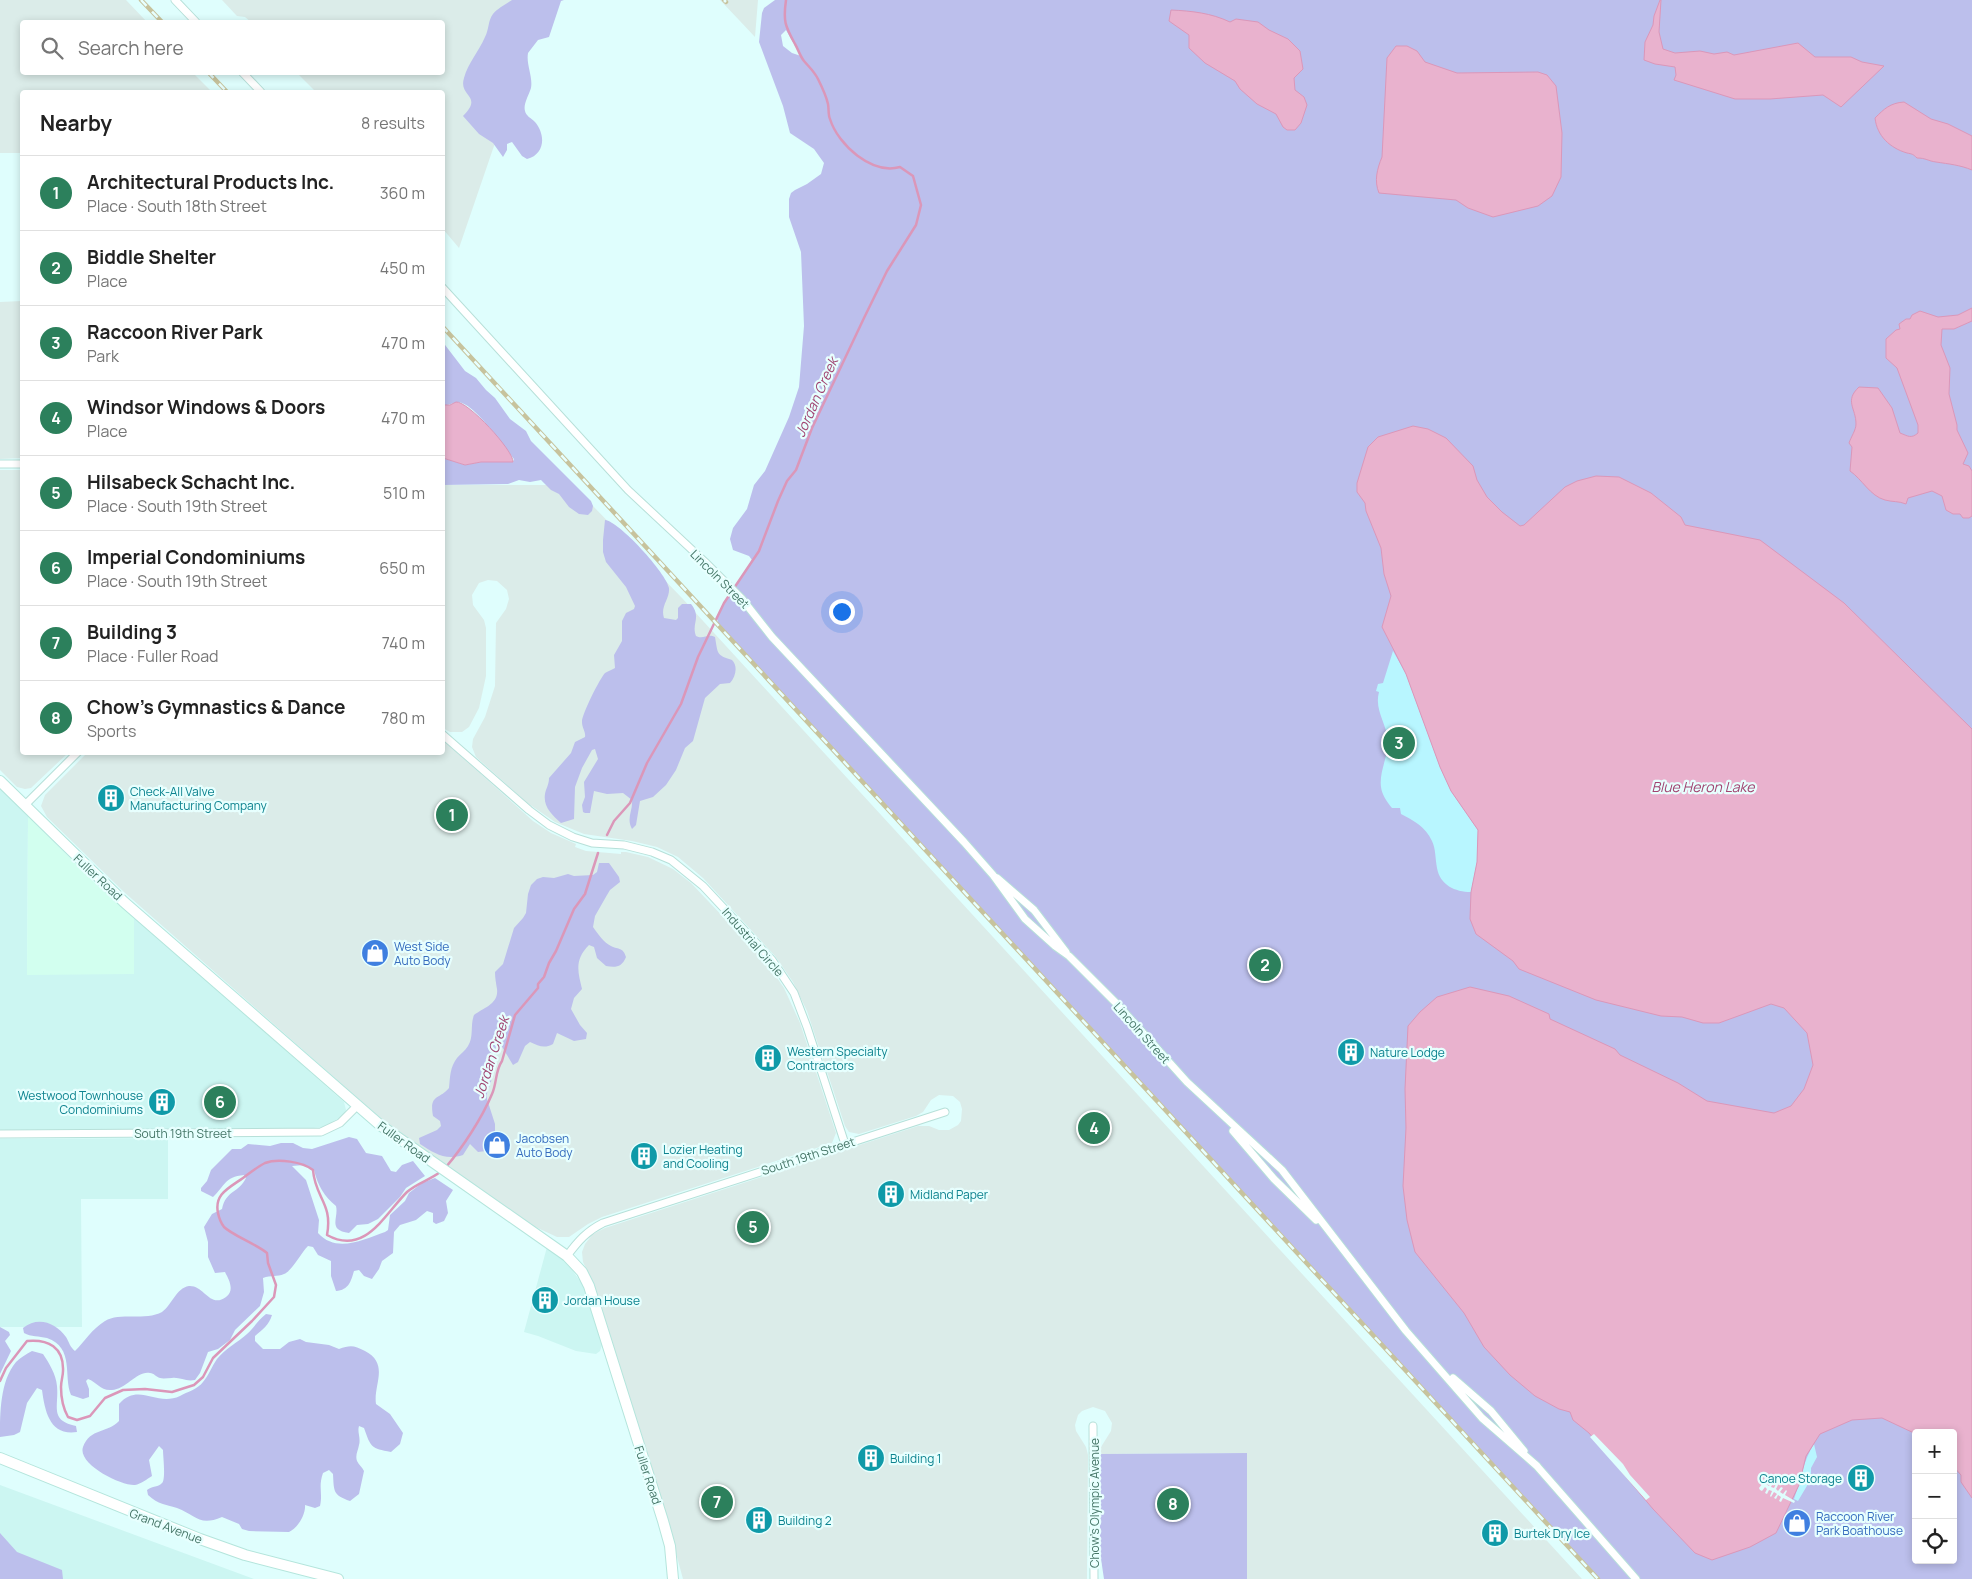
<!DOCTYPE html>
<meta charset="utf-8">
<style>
:root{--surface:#fff;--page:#f6f6f6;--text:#222;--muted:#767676;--line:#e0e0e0;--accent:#2c805c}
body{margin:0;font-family:Manrope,sans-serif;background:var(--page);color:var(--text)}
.controls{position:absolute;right:15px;bottom:15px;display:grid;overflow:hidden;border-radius:5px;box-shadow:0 2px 8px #0003}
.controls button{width:45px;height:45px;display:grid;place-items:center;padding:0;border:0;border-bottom:1px solid var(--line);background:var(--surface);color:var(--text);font:25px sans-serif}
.you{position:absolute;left:841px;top:611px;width:18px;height:18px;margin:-12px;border:4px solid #fff;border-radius:50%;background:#1a73e8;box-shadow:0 0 0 8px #1a73e833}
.badge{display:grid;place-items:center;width:32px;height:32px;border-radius:50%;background:var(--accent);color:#fff;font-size:16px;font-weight:700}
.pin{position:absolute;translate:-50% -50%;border:2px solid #fff;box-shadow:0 1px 5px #0006}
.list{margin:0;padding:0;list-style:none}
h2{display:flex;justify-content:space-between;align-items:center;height:65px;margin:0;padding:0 20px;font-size:21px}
h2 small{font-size:16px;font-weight:400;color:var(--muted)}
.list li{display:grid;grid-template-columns:32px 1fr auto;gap:15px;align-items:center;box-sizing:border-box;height:75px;padding:0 20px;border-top:1px solid var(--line)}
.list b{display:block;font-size:19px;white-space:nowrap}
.list p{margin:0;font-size:16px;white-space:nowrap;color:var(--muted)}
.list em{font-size:16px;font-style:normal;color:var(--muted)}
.icon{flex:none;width:28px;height:28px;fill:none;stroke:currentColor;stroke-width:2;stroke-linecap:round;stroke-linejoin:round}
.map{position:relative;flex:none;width:1972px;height:1579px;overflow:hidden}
.search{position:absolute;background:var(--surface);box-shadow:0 2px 8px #0003;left:20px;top:20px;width:425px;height:55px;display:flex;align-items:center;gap:12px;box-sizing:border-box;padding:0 18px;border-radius:5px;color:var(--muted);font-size:19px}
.panel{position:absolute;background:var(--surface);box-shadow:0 2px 8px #0003;left:20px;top:90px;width:425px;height:665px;border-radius:5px}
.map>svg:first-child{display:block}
.residential{fill:#ccf6f2}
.commercial{fill:#d2ffef}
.industrial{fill:#dbece9}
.green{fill:#bcbfec;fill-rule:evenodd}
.sand{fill:#b8f6ff}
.water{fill:#e9b2ce;stroke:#db97b9}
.pier{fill:#dffefd}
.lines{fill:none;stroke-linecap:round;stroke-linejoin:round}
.stream{stroke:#db97b9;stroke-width:2.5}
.street-casing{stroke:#b7e0d9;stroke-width:9}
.secondary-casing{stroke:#b4e5dc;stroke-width:12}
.street{stroke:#fff;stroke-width:7}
.secondary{stroke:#fff;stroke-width:10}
.rail-casing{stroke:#c7c39d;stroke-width:4.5}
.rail{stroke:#e7fffe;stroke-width:2.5;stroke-dasharray:8;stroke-linecap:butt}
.labels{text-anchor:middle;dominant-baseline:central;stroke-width:4.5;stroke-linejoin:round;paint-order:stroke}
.street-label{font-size:12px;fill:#457667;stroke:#e7fffe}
.culture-label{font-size:12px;fill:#0d838f;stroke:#e7fffe;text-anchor:start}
.shop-label{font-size:12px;fill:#366cbe;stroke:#e7fffe;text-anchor:start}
.water-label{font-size:14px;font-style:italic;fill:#a14471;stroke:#e7fffe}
</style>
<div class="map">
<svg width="1972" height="1579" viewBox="0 0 1972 1579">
<rect width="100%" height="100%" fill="#dffefd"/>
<path class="residential" d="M0 788 28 816 27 975 134 917 344 1102 346 1110 344 1115 324 1127 313 1128 0 1130Z
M168 1138V1199H81L82 1327H0V1139Z
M547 1247 567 1263 583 1285 602 1345 600 1351 596 1354 576 1351 538 1336 524 1332Z
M0 1485 162 1545 254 1579H0Z"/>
<path class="commercial" d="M28 816 97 885 134 917V974L27 975Z"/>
<path class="industrial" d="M0 0H126L147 22H22V72L193 73 212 92H22V153H0Z
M222 0H544L459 248 443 229 442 92H316L297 73 442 72V22H251L245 17 237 16Z
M720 0H758L755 37 739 20Z
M22 301V458L0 459V302Z
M0 470H22V752L68 753 31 788 25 789 17 787 0 770Z
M443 485H570L593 506 682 598 1582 1579H1247V1453L1100 1454 1101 1447 1111 1431 1112 1423 1105 1411 1093 1407 1082 1411 1078 1415 1075 1425 1076 1431 1086 1447 1088 1455 1087 1579H683L662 1502 593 1283 583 1262 582 1252 585 1244 593 1234 605 1228 918 1126H929L939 1130H949L958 1125 961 1121 962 1109 960 1102 953 1096 939 1095 931 1100 923 1112 916 1116 859 1134 849 1132 845 1126 807 1011 793 982 775 956 703 878 678 857 657 847 632 841 584 834 555 822 526 802 476 757 472 747 473 739 485 717 495 686 496 623 506 609 509 599 507 590 497 581 488 580 479 583 472 595 473 605 484 620 486 628V676L479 708 469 727 462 732H450L443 728Z
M443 740 533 821 551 833 576 844 575 847 586 851 621 854V852H626L648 857 673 869 691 883 766 962 784 988 800 1023 836 1133 832 1143 602 1217 588 1224 569 1237H557L529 1224 387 1124 124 892 47 817 41 806 45 795 87 753 442 752Z"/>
<path class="green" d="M512 0H564L561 1 549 37 538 40 528 53C526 65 533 76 531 88 529 95 523 104 525 111 526 116 531 118 535 122 546 135 545 154 527 159L522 156 512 142 507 144V150L503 157 493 143 479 134 463 116C484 95 458 97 464 78 468 63 479 51 485 37 489 30 488 20 493 14 497 9 506 4 512 0Z
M775 0H1972V1579H1598L720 629 717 619 724 603 752 560 749 556 733 550 730 539 733 528 747 509 754 485 765 471 789 417 799 387 804 326 801 252 789 217V199L791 193 795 190 807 184 821 174 824 163 814 149 790 133 783 106 759 42 762 13 764 8ZM786 30 801 56 792 53 783 46 781 35ZM1916 1433H1953V1560H1916Z
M442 341 465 371 476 378 486 390 495 398 510 419 526 431 531 441 591 501 593 506 592 511 588 515 579 514 569 507 559 494 551 490 541 480 530 482 519 480 508 484 443 485V458L465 465 481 462H513L514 459C503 445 477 408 462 403 455 401 449 406 443 405L442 362 444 360Z
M605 520C619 521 667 574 669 588 670 599 660 606 664 618L676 620 678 618V608L682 604H691C702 618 691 623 696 636 703 640 708 633 715 637 718 654 716 655 732 660 738 666 736 676 730 683L720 684 705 698 693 741 685 748 676 770 666 785 653 797 640 801 636 825 632 829C626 818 633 811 632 800L623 793 607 794 594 791 590 813H585L583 812 582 805 585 797 584 782 598 759 595 749 592 750 582 768 575 787 574 819 561 823C552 815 543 807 545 794 546 788 549 785 549 778L571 753 575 742 585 737C586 732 582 728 582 722 581 716 600 678 605 673 608 671 612 670 615 668L614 655 622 641V621L626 613 634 609 635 606 626 587 606 562 603 552V540Z
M599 863H609L619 877 620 882 610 890 607 895 595 916 593 927C598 934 604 943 611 946 619 950 623 947 626 957 622 967 616 968 606 966L597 958 594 947 589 945C574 960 578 972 582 989L574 998 571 1009 580 1025 587 1033 586 1039 574 1041 557 1033 553 1044C544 1049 539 1046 530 1042L525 1046 518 1062 513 1065 501 1045 496 1046 491 1082 487 1093V1099L495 1124V1131L486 1151 478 1152 470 1144 463 1155C445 1161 434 1153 420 1144L419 1138 437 1130 441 1126 440 1121 433 1116C429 1094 439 1100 449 1088 450 1077 450 1067 457 1058 460 1054 465 1051 468 1046 474 1037 470 1025 474 1015 483 1008 499 1004 497 989 496 983 495 978 495 972L503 964 514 928 523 918 526 913 528 894 531 885 537 879 543 877 554 878 568 874 574 876 593 875 597 872Z
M349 1137 357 1139 366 1153 382 1156 391 1171 396 1172 402 1165 413 1161 425 1176 406 1188 400 1197 378 1219 368 1224 357 1225 349 1233C327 1230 339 1218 336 1206 324 1196 318 1186 314 1170L304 1165 292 1166 306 1180 319 1220 318 1233C337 1254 364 1239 385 1232L388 1230 390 1215 405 1201 409 1193 422 1183 435 1178 453 1190 446 1201 448 1213 444 1221 436 1224 433 1222V1213L427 1211 416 1220 400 1225 394 1232 393 1253 382 1261 379 1269 372 1279 364 1276 359 1270 354 1271C351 1281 349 1290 336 1291L331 1276V1261L318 1255 313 1247 308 1246C301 1253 291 1272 284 1274 277 1277 271 1275 263 1278L264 1292 260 1306 235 1330 230 1340 218 1349 208 1352 200 1373 195 1380C186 1382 180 1377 172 1378 168 1378 163 1379 160 1378 156 1377 154 1373 150 1373 138 1370 126 1389 112 1390 100 1391 97 1382 88 1379L86 1381 89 1389V1397L83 1399 71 1395C63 1376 75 1348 47 1338 39 1336 31 1337 24 1333L23 1328C38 1316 56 1323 66 1337 69 1342 70 1347 75 1351 85 1341 92 1329 105 1321 119 1312 146 1321 162 1312 172 1305 176 1288 189 1286 204 1285 210 1309 226 1297 235 1290 229 1280 225 1272L215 1273 208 1257V1242L204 1227 212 1214 222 1209C226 1190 239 1193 246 1178L244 1175C224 1177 225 1186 213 1197L201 1191V1188L207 1181 211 1170 232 1149H241L248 1144 270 1146 281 1143H293L303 1148 312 1149Z
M266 1314 272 1315C269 1325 263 1329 255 1336V1341L263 1349H280L289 1342 300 1339 306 1342 329 1345 339 1349C350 1345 354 1345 365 1351 390 1364 373 1385 376 1404L390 1414 403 1433 400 1444 391 1452C371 1448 371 1448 364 1428L359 1426C357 1432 361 1438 359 1445 358 1451 355 1455 357 1461 359 1465 362 1467 364 1471L359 1494 350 1501C333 1495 334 1492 333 1474L329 1470 323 1473C318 1487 323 1493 320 1506L315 1508 305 1505C306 1514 298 1528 289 1532L249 1531 242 1529 239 1524 222 1517C199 1527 196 1515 177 1508 165 1504 159 1505 148 1495L147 1490C152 1486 159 1487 162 1483 166 1479 163 1456 163 1450L159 1446 149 1460 152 1476C147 1479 141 1484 135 1485 121 1486 77 1464 83 1447 90 1428 108 1433 119 1421V1404C139 1382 156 1407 180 1396 187 1392 198 1389 203 1382 209 1375 212 1366 217 1359 225 1349 238 1342 247 1334 254 1328 258 1320 266 1314Z
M0 1327 9 1332 10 1335 5 1341 11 1351 0 1374Z
M32 1351 43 1354C49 1363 56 1374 57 1386 59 1407 49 1420 76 1426L77 1432C50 1436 45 1412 42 1390L37 1388 27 1403 20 1432 14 1435 0 1437C0 1413 0 1381 16 1362 20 1358 26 1354 32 1351Z
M1247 1453V1579H1104L1100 1552V1454Z
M0 1533 17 1552 62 1570 63 1579H0Z"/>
<path class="sand" d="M1393 651 1406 674 1440 767 1451 791 1478 830 1477 862 1471 892C1455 892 1440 885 1437 868 1435 858 1436 850 1432 841 1425 826 1414 821 1401 814L1400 808H1392C1387 802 1382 795 1381 787 1379 772 1388 757 1388 741 1387 724 1374 710 1379 692L1376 691 1378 684 1383 683Z
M1814 1444 1817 1457 1811 1468V1479L1798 1501 1794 1499C1801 1480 1803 1461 1814 1444Z"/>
<path class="water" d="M1660 0H1661L1659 32 1663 49 1675 53 1700 51 1714 54 1727 52 1734 55 1798 43 1815 57H1851L1862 62 1884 66 1841 107 1823 95 1770 99H1735L1674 80 1676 75 1675 67 1655 64 1644 60 1645 42 1653 25 1654 16Z
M1171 10C1192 11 1211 13 1230 22L1236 19 1258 22 1269 30 1288 39 1300 51 1303 69 1294 78 1295 90 1304 97 1307 105 1301 123 1295 130H1287L1283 127 1276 114 1257 104 1240 89 1235 81 1205 63 1189 48V35L1169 21Z
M1396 46H1407L1417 51 1425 62 1457 73 1538 72 1547 75 1556 86 1562 133 1561 177 1552 196 1538 206 1493 217 1468 208 1456 200 1379 193C1374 181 1377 169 1382 157L1387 58Z
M1904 102 1931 119 1948 124 1972 136V170C1960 165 1949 164 1936 162 1928 161 1926 158 1917 158 1913 154 1912 154 1907 153 1890 148 1877 136 1875 118 1884 109 1890 103 1904 102Z
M1972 308V321L1954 329H1942L1941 345 1950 368 1949 394 1957 425V430L1968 453 1963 464 1969 466 1972 471V516L1969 518H1963L1960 514H1953L1946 510 1942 496 1932 491 1908 498 1906 504C1899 501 1892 502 1885 500 1870 496 1862 479 1850 471L1852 447 1849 443C1851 437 1856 430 1856 424 1856 408 1844 401 1859 387L1878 388 1892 408 1900 433C1908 436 1911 439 1918 433V425L1897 368 1886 358V339L1896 330 1900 329 1899 324 1906 319H1910L1912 315 1920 311 1938 317 1958 315Z
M456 402C468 401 514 451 513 462H481L465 465 443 458V405H450Z
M1413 426 1428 429 1446 438 1473 466 1477 480 1487 497 1502 512 1520 526 1524 525 1565 487 1577 481 1596 476 1619 477 1651 493 1681 517 1685 525 1760 540 1844 603 1972 729V1498L1961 1482V1475L1953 1466V1433H1916V1434L1882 1418 1852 1420 1820 1434 1806 1456 1799 1485 1776 1533 1750 1547 1712 1560 1695 1553 1653 1509 1589 1433 1573 1420 1570 1412 1559 1409 1535 1396 1510 1375 1484 1347 1464 1313 1415 1252 1407 1220 1403 1186 1406 1128 1405 1089 1408 1026 1420 1012 1437 997 1470 987 1509 996 1549 1014 1550 1019 1615 1049 1620 1055 1678 1083 1707 1101 1774 1113 1791 1106 1804 1089 1813 1065 1807 1033 1784 1008 1771 1004 1719 1023H1703L1682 1017 1661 1016 1596 1000 1519 969 1513 961 1476 934 1470 919 1471 892 1477 862 1478 830 1451 791 1440 767 1406 674 1382 627 1391 596 1384 574 1381 548 1366 511 1365 503 1357 492V483L1368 447 1378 437Z"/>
<path class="pier" d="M1594 1434 1623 1464 1630 1475 1650 1497 1646 1500 1590 1437Z
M1767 1478 1769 1479 1766 1484 1769 1486 1772 1482 1773 1483 1771 1487 1774 1488 1776 1484 1778 1485 1776 1489 1778 1491 1781 1487 1783 1488 1780 1492 1783 1494 1786 1490 1787 1491 1785 1495 1795 1501 1794 1503 1783 1498 1781 1502 1779 1501 1781 1497 1778 1495 1776 1499 1774 1498 1777 1494 1774 1492 1771 1497 1770 1496 1772 1491 1769 1490 1767 1494 1765 1493 1767 1489 1765 1487 1762 1491 1760 1490 1759 1488Z"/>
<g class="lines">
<path class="stream" d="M607 835 614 821 630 803 647 763 681 704 698 657 724 603 759 551 778 501 787 481 796 470 812 428 864 318 887 271 916 225 921 205 913 176 900 167C872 175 838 145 830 119 828 115 829 109 828 104 826 95 822 87 818 79 814 71 809 67 804 61 800 56 798 49 795 44 785 26 783 21 786 0
M446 1167C463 1147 482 1118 492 1094 497 1083 495 1071 502 1061L515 1015 538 988V984L544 977 549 963 556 951 574 909 585 894 598 853
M0 1381 6 1368 27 1341C48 1339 64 1347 63 1371 63 1376 61 1381 61 1387 61 1398 63 1408 68 1417L77 1420 90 1416 105 1398 123 1390 145 1389 172 1392 194 1385 203 1377 213 1358 252 1321 274 1297 276 1285 268 1263 267 1253C256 1244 232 1235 224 1227 221 1223 219 1218 218 1213 214 1194 229 1188 243 1178 250 1173 257 1167 265 1163 278 1158 303 1162 313 1170 315 1198 333 1203 327 1235 365 1256 384 1215 407 1192 417 1183 430 1180 440 1172"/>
<g class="street-casing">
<path id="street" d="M175 0 196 22
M242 72 261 92
M442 287 628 490 705 562 742 599 772 637 964 842 993 875 1025 919 1055 946 1069 956 1116 1003 1187 1082 1282 1170 1406 1331 1482 1418 1537 1466
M0 464H22
M442 734 529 810 549 825 573 837 592 843 624 845 652 852 671 860 703 886 772 960 794 993 807 1027 845 1144
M25 805 78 752
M997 878 1034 910 1066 952
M1233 1131 1274 1179 1316 1220
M0 1134 321 1132 340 1123 357 1106
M567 1256C578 1241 587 1231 603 1223L945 1112
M1453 1378 1491 1411 1524 1451
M1093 1426 1094 1579
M1536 1465 1636 1579"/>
</g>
<g class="secondary-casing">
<path id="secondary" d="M0 781 124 902 380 1125 567 1256 582 1272 589 1286 663 1521 670 1546 673 1579
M0 1458 200 1539 245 1555 338 1579"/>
</g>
<use href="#street" class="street"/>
<use href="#secondary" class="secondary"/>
<g class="rail-casing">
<path id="rail" d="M141 0 162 22
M724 0 726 2
M208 72 227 92
M442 326 1598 1579"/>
</g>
<use href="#rail" class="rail"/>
</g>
<defs>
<g id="building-disc" transform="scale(1.4375)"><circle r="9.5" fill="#0f9aa8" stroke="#e7fffe"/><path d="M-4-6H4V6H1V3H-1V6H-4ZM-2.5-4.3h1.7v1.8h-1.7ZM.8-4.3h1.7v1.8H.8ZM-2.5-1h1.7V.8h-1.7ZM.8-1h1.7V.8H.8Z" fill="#fff"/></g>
<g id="shop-disc" transform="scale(1.4375)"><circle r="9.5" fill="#3f7fe0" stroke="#e7fffe"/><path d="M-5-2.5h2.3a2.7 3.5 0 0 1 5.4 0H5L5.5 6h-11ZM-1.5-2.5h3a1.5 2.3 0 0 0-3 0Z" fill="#fff"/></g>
</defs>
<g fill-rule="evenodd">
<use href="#building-disc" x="111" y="798"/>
<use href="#shop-disc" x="375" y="953"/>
<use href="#building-disc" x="1351" y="1052"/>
<use href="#building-disc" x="768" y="1058"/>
<use href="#building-disc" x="162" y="1102"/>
<use href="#shop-disc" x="497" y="1145"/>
<use href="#building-disc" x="644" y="1156"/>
<use href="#building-disc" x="891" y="1194"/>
<use href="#building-disc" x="545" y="1300"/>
<use href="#building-disc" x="871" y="1458"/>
<use href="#building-disc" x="1861" y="1478"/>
<use href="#building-disc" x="759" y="1520"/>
<use href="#shop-disc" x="1797" y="1523"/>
<use href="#building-disc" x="1495" y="1533"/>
</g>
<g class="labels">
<g class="street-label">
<text transform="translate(720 579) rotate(45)">Lincoln Street</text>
<text transform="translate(98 877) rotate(43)">Fuller Road</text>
<text transform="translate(753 942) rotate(49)">Industrial Circle</text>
<text transform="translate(1142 1033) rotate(48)">Lincoln Street</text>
<text x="183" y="1133">South 19th Street</text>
<text transform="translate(404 1142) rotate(36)">Fuller Road</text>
<text transform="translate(808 1156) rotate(-18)">South 19th Street</text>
<text transform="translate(648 1475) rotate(72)">Fuller Road</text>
<text transform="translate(1094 1503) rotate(-90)">Chow's Olympic Avenue</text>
<text transform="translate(166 1526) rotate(21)">Grand Avenue</text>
</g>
<g class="culture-label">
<text x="130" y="791">Check-All Valve<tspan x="130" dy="14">Manufacturing Company</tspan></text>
<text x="787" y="1051">Western Specialty<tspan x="787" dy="14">Contractors</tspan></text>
<text x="1370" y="1052">Nature Lodge</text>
<text x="143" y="1095" text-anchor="end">Westwood Townhouse<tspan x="143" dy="14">Condominiums</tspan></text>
<text x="663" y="1149">Lozier Heating<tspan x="663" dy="14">and Cooling</tspan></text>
<text x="910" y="1194">Midland Paper</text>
<text x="564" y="1300">Jordan House</text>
<text x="890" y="1458">Building 1</text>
<text x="1842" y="1478" text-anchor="end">Canoe Storage</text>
<text x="778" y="1520">Building 2</text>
<text x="1514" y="1533">Burtek Dry Ice</text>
</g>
<g class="shop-label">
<text x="394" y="946">West Side<tspan x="394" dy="14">Auto Body</tspan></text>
<text x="516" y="1138">Jacobsen<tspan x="516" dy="14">Auto Body</tspan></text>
<text x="1816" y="1516">Raccoon River<tspan x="1816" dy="14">Park Boathouse</tspan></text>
</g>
<g class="water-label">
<text transform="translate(816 397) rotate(-66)">Jordan Creek</text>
<text x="1703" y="786">Blue Heron Lake</text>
<text transform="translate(491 1057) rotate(-72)">Jordan Creek</text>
</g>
</g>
</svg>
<div class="controls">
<button>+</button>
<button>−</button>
<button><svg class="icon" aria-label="locate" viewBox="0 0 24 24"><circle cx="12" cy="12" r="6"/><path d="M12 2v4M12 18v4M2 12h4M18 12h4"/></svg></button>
</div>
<div class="you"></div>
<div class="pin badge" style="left:452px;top:815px">1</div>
<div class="pin badge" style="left:1265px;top:965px">2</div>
<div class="pin badge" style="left:1399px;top:743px">3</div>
<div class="pin badge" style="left:1094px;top:1128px">4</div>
<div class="pin badge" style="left:753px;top:1227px">5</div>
<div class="pin badge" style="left:220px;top:1102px">6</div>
<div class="pin badge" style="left:717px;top:1502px">7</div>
<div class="pin badge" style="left:1173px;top:1504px">8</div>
<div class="search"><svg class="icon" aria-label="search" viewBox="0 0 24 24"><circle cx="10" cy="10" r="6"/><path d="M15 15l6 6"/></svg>Search here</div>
<section class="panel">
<h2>Nearby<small>8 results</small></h2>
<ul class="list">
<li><span class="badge">1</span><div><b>Architectural Products Inc.</b><p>Place · South 18th Street</p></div><em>360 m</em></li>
<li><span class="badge">2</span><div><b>Biddle Shelter</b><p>Place</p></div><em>450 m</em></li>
<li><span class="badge">3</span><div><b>Raccoon River Park</b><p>Park</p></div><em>470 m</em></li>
<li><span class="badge">4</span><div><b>Windsor Windows &amp; Doors</b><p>Place</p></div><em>470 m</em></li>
<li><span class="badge">5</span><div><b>Hilsabeck Schacht Inc.</b><p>Place · South 19th Street</p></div><em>510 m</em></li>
<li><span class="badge">6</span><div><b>Imperial Condominiums</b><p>Place · South 19th Street</p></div><em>650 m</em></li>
<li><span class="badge">7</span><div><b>Building 3</b><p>Place · Fuller Road</p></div><em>740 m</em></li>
<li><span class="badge">8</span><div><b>Chow's Gymnastics &amp; Dance</b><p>Sports</p></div><em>780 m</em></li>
</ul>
</section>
</div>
